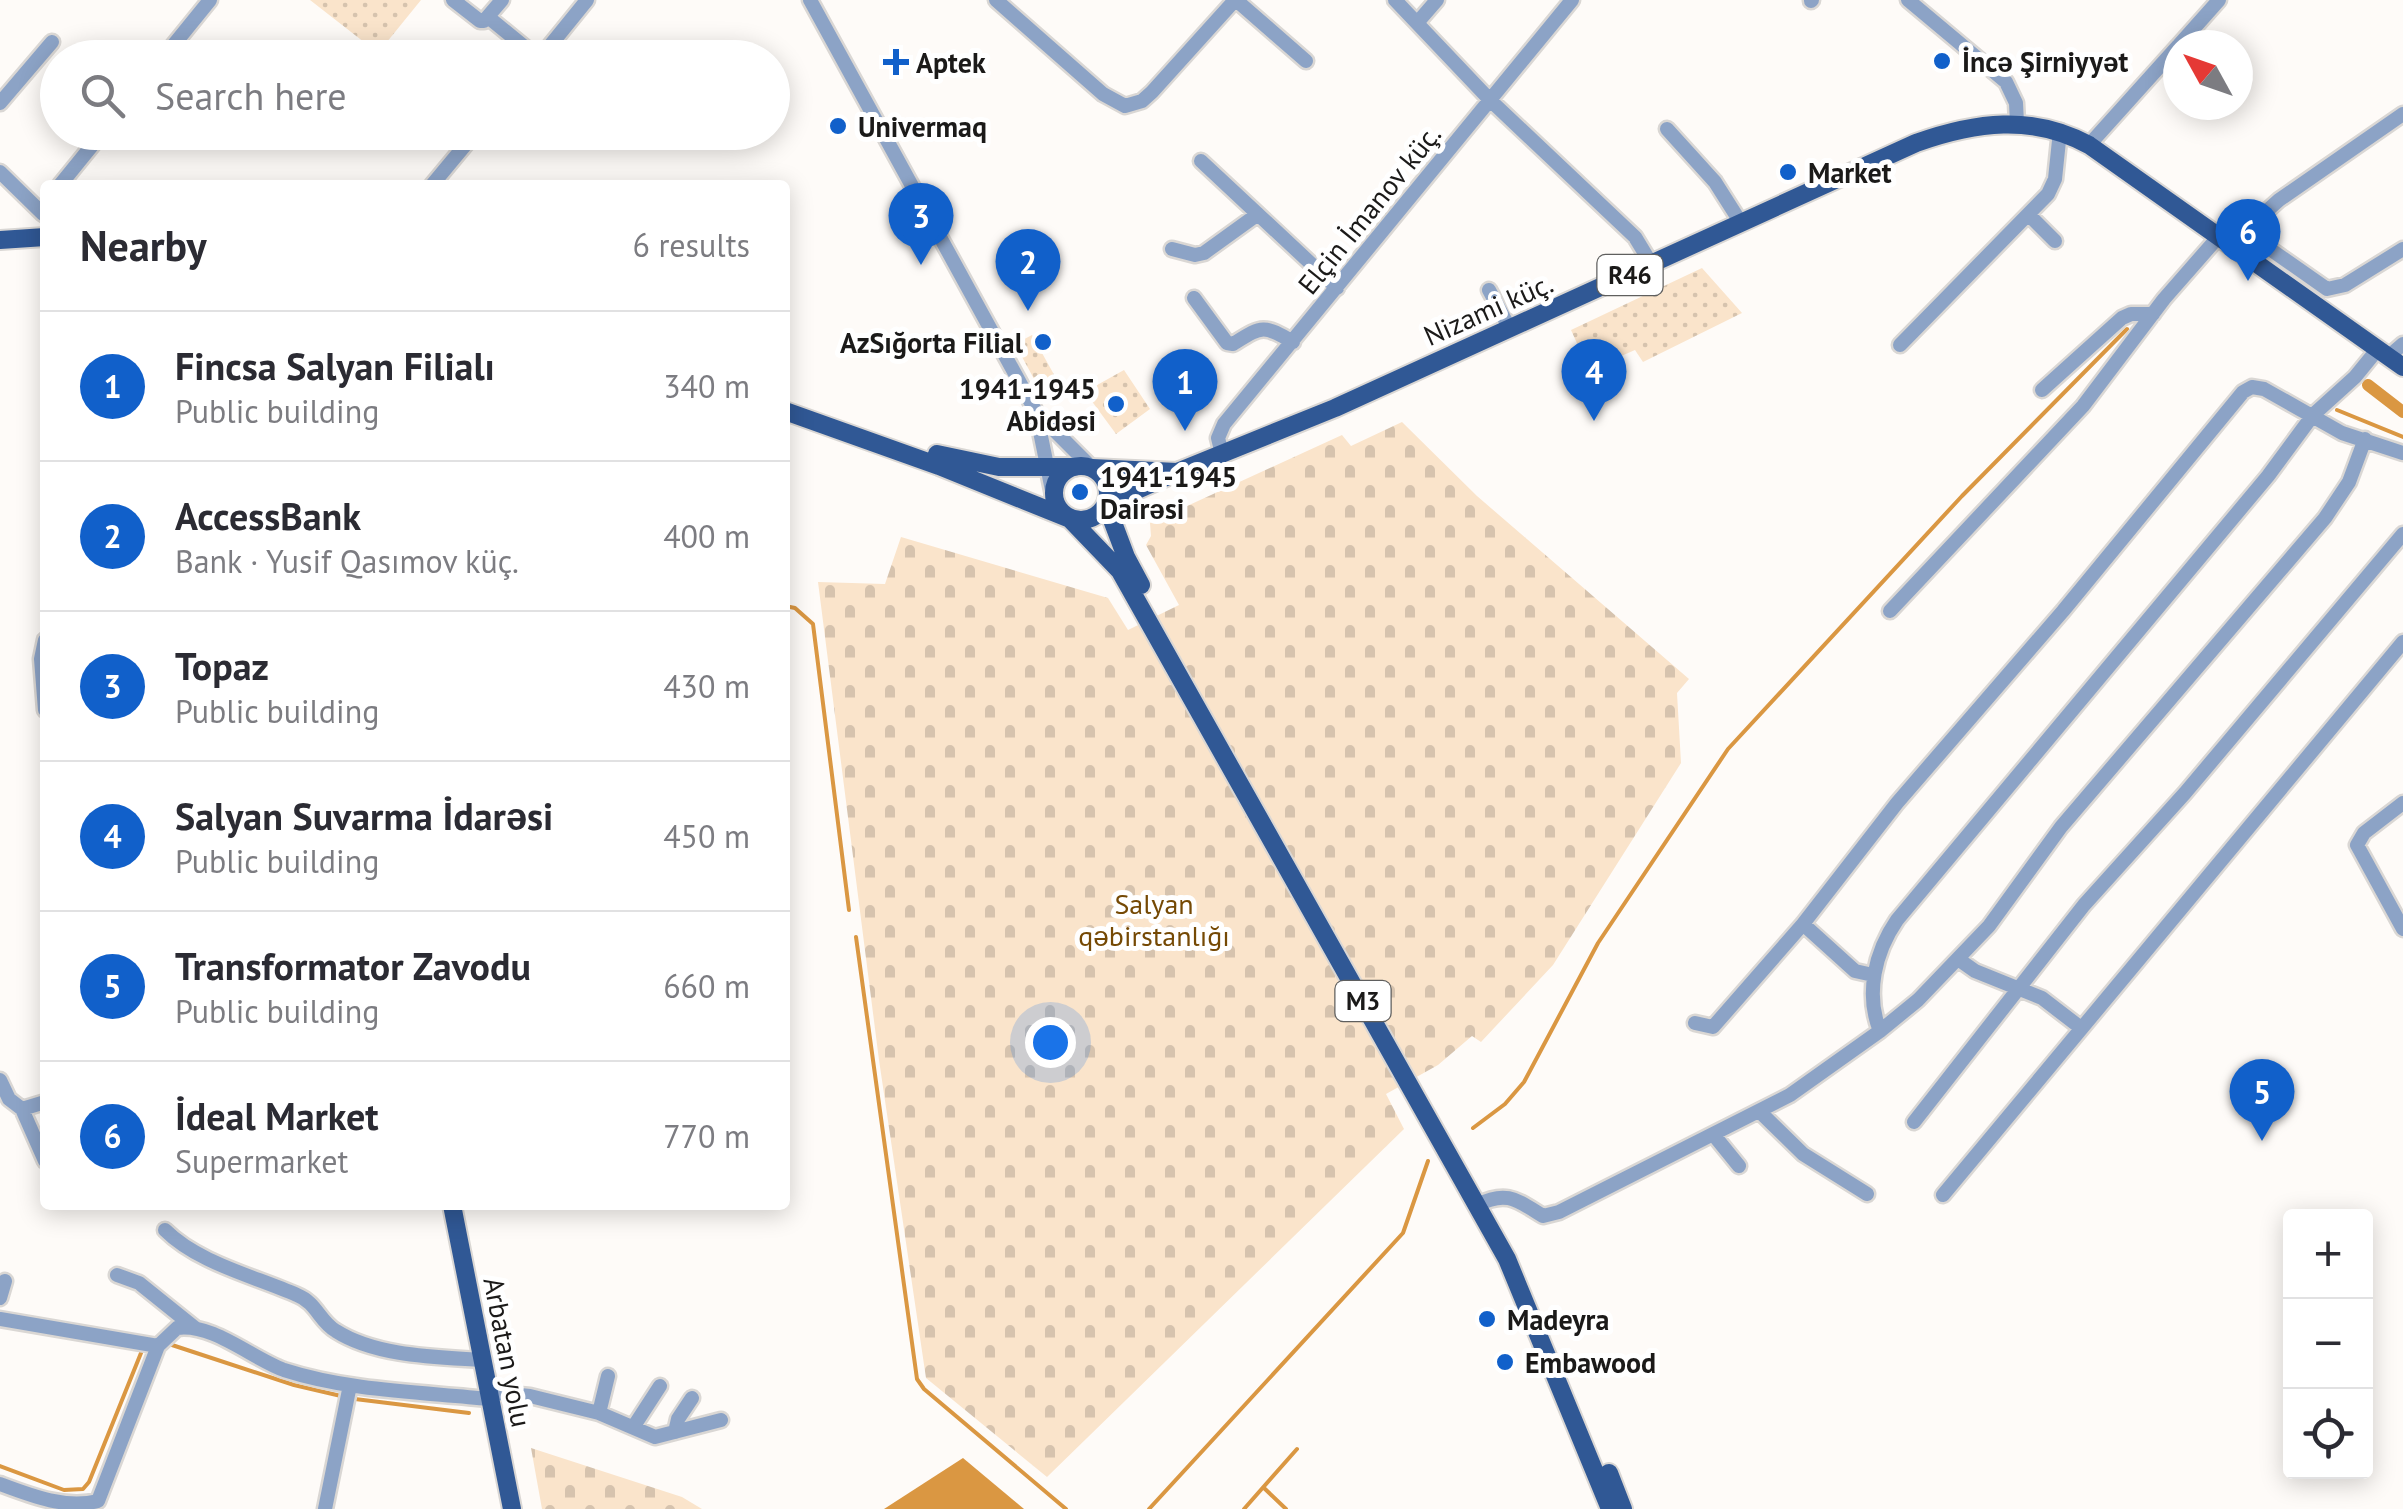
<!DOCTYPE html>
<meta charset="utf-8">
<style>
:root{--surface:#fff;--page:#f2f2f3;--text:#2b2b33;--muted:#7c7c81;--line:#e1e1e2;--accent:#1160ca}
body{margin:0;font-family:"PT Sans",sans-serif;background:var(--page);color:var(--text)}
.controls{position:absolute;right:30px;bottom:30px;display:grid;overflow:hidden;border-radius:10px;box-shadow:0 5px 25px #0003}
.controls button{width:90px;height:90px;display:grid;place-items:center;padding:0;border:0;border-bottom:2px solid var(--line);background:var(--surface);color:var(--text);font:50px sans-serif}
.compass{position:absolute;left:2163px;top:30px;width:90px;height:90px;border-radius:50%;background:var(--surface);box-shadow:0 5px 25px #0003;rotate:310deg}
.you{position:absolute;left:1050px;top:1042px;width:35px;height:35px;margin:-25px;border:8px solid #fff;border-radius:50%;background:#1a73e8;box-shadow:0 0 0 15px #1a73e833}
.badge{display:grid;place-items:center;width:65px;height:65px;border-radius:50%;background:var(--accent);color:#fff;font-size:32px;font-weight:700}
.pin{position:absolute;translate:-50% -82px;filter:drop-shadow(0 2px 5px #0008)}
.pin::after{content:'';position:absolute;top:52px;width:35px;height:30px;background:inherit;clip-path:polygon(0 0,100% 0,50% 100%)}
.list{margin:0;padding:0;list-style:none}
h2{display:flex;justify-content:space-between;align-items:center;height:130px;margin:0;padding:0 40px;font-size:42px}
h2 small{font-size:32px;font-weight:400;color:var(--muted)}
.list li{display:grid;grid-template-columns:65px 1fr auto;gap:30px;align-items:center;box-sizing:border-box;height:150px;padding:0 40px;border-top:2px solid var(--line)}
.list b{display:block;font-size:38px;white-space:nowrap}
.list p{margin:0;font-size:32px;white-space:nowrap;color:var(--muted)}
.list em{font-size:32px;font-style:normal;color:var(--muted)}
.icon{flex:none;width:55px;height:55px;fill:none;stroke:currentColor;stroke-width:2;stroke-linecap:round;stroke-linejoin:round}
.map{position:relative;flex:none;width:2403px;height:1509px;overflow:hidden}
.search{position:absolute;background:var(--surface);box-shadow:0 5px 25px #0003;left:40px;top:40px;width:750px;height:110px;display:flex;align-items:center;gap:25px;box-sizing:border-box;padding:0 35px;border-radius:55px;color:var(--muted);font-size:38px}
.panel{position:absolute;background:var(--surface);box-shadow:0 5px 25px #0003;left:40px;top:180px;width:750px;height:1030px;border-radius:10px}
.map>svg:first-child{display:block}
.green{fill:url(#green-dots)}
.cemetery{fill:url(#cemetery-stones)}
.water{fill:#da9742}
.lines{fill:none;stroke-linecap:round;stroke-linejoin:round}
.stream{stroke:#da9742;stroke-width:4}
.canal{stroke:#da9742;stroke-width:12}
.minor-casing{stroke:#dad7d4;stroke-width:19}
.major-casing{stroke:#dad7d4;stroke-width:22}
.minor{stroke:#8ca3c6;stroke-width:14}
.major{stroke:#305895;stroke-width:18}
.poi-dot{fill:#1160ca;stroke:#fff;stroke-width:4}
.labels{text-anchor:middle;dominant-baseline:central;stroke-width:10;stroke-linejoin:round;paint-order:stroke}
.shield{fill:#fff;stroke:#5f5f5e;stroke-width:2.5}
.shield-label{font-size:25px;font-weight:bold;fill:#1b1a19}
.poi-label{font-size:28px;font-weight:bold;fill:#1b1a19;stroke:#fff;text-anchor:start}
.street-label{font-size:28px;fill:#1b1a19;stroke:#fff}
.park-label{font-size:28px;fill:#754904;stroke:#fff}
</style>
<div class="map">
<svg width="2403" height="1509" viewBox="0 0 2403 1509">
<defs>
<pattern id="green-dots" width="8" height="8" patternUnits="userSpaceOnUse" patternTransform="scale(2.5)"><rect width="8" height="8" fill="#fae4cb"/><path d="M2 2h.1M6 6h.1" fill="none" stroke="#d6c3ae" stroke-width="1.8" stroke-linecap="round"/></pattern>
<pattern id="cemetery-stones" width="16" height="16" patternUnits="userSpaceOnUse" patternTransform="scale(2.5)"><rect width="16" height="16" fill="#fae4cb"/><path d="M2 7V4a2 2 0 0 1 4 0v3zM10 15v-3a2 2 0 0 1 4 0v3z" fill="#d6c3ae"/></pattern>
</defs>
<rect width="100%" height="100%" fill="#fefbf8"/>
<path class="green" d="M310 0H421L378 53Z
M1702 268 1742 313 1643 362 1635 350 1589 370 1571 330Z
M1032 335 1057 380 1040 390 1015 344Z
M1124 370 1150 409 1116 434 1088 396 1090 389Z"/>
<path class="cemetery" d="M1402 422 1477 496 1689 679 1677 693 1681 763 1553 965 1481 1042 1472 1036 1438 1065 1386 1094 1404 1129 1047 1477 926 1378 879 1060 818 582 885 584 901 537 1108 598 1128 630 1179 605 1146 545 1151 536 1150 523 1342 435 1351 446Z
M531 1448 682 1497 702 1509H542Z"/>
<path class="water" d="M963 1458 1024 1509H884Z"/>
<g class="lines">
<path class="stream" d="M2337 410 2403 437
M785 606 795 608 813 624 849 910
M856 937 917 1379 924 1389 1066 1509
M1473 1128 1505 1104 1524 1082 1598 943 1728 749 1962 496 2127 329
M169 1344 294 1385 341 1396
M355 1399 469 1413
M0 1466 64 1490 83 1489 89 1482 141 1353
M1264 1488 1286 1509
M1149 1509 1403 1233 1428 1161
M1244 1509 1297 1449"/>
<path class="canal" d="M2368 385 2403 412"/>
<g class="minor-casing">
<path id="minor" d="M453 0 480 21H484L502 0
M810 0 1036 412
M996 0 1103 94 1125 106 1142 101 1152 92 1235 0
M1236 0 1306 61
M1395 0 1490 100 1635 237 1652 265
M1908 0 2006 82 2016 103 2017 123
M1811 1 1812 0
M488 17 538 58
M1417 23 1437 0
M2179 45 2219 0
M163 58 210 0
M540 58 587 0
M0 103 52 42
M1667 129 1715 182 1741 223
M2089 145 2178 46
M1201 161 1337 288
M0 172 43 214
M60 185 103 132
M432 185 476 132
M2030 216 2055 241
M2247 233 2327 289 2345 285 2403 249
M2237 247 2260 217 2279 200 2403 114
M1172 249 1195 255 1204 253 1258 214
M1489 290 1510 329
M1194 298 1227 343 1233 344C1262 326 1263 324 1293 342
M1900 345 2048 194 2055 179 2060 131
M2388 357 2403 344
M2042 390 2122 318 2131 314H2153
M1222 454 1218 438 1224 424 1572 0
M1054 500 1036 412 1092 468
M1890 611 2083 406 2164 299 2220 235
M45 640 41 659 45 710
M2403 803 2364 833 2357 845 2403 929
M1803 924 1855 971 1873 975
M1958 959 1975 971 2042 998 2081 1028
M1695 1023 1713 1027 1803 924 1897 803 2063 611 2243 392 2252 387 2264 389 2342 433 2403 453
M1880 1031C1865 994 1875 952 1897 920L2268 476 2313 415 2355 377 2377 350
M0 1080 9 1099 22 1109 45 1161
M22 1109 45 1102
M1759 1111 1803 1154 1867 1194
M1914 1122 2084 905 2185 793 2403 534
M1713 1134 1739 1166
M1943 1195 2403 642
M1477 1205C1507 1190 1517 1200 1543 1216L1559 1212 1790 1095 1880 1031 1918 1000 1989 926 2061 827 2325 518 2349 482 2365 439
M165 1230C198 1263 254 1276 297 1295 317 1303 319 1321 336 1331 375 1356 435 1357 480 1360
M117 1275 139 1283 195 1328
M0 1298 5 1281
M0 1319 158 1346
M488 1392 530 1396 599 1413 655 1437 721 1420
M599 1413 608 1376
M634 1426 660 1386
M675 1432 678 1419 692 1398
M0 1484C32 1496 65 1509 98 1501L158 1346 177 1328C213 1323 251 1358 284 1370 349 1391 421 1392 489 1399
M325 1509 350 1385"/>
</g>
<g class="major-casing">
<path id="major" d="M0 240 45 237
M785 411 939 466 1070 519 1120 571 1507 1259 1610 1509
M937 454 999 467H1075
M1054 493a27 27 0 1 1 54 0a27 27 0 1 1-54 0Z
M1092 468 1177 472 1106 504 1126 557 1141 585
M1177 472 1335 408 1916 143C1975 122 2032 114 2089 145L2403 367
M452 1205 512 1509
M1609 1473 1623 1509"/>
</g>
<use href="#minor" class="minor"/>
<use href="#major" class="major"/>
</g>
<g class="poi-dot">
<circle cx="1942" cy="61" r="10"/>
<path d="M891 47h10v10h10v10h-10v10h-10v-10h-10v-10h10z"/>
<circle cx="838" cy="126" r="10"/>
<circle cx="1788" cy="172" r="10"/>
<circle cx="1043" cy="342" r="10"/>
<circle cx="1116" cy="404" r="10"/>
<circle cx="1080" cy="492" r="10"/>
<circle cx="1487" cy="1319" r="10"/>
<circle cx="1505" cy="1362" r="10"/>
</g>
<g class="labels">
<g class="shield">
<rect x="1597.5" y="255" width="65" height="40" rx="8"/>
<rect x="1335.5" y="981" width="55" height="40" rx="8"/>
</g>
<g class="shield-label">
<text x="1630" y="275">R46</text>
<text x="1363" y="1001">M3</text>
</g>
<g class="poi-label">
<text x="1962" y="61">İncə Şirniyyət</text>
<text x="916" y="62">Aptek</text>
<text x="858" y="126">Univermaq</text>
<text x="1808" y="172">Market</text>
<text x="1023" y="342" text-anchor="end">AzSığorta Filial</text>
<text x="1096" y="388" text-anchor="end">1941-1945<tspan x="1096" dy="32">Abidəsi</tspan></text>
<text x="1100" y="476">1941-1945<tspan x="1100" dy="32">Dairəsi</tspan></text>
<text x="1507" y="1319">Madeyra</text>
<text x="1525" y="1362">Embawood</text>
</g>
<g class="street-label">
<text transform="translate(1369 209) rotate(-51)">Elçin İmanov küç.</text>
<text transform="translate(1488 309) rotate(-24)">Nizami küç.</text>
<text transform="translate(508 1352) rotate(79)">Arbatan yolu</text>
</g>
<g class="park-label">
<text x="1154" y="903">Salyan<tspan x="1154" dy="32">qəbirstanlığı</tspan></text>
</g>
</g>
</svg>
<div class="controls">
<button>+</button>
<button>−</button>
<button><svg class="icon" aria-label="locate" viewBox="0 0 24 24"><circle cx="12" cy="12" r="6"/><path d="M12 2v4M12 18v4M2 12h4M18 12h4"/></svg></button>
</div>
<svg class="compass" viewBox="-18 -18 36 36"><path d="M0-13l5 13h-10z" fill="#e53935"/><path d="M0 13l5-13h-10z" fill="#7c7c81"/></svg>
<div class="you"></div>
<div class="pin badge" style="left:1185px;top:431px">1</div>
<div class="pin badge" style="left:1028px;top:311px">2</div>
<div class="pin badge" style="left:921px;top:265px">3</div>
<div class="pin badge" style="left:1594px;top:421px">4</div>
<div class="pin badge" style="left:2262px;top:1141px">5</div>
<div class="pin badge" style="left:2248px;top:281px">6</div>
<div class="search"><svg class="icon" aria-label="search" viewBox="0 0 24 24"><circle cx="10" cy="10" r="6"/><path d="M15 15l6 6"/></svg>Search here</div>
<section class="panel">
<h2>Nearby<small>6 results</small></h2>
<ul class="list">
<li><span class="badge">1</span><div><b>Fincsa Salyan Filialı</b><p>Public building</p></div><em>340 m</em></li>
<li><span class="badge">2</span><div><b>AccessBank</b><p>Bank · Yusif Qasımov küç.</p></div><em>400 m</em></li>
<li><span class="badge">3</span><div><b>Topaz</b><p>Public building</p></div><em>430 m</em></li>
<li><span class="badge">4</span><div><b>Salyan Suvarma İdarəsi</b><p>Public building</p></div><em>450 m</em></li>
<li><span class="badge">5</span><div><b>Transformator Zavodu</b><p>Public building</p></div><em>660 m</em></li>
<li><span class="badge">6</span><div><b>İdeal Market</b><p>Supermarket</p></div><em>770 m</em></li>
</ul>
</section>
</div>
